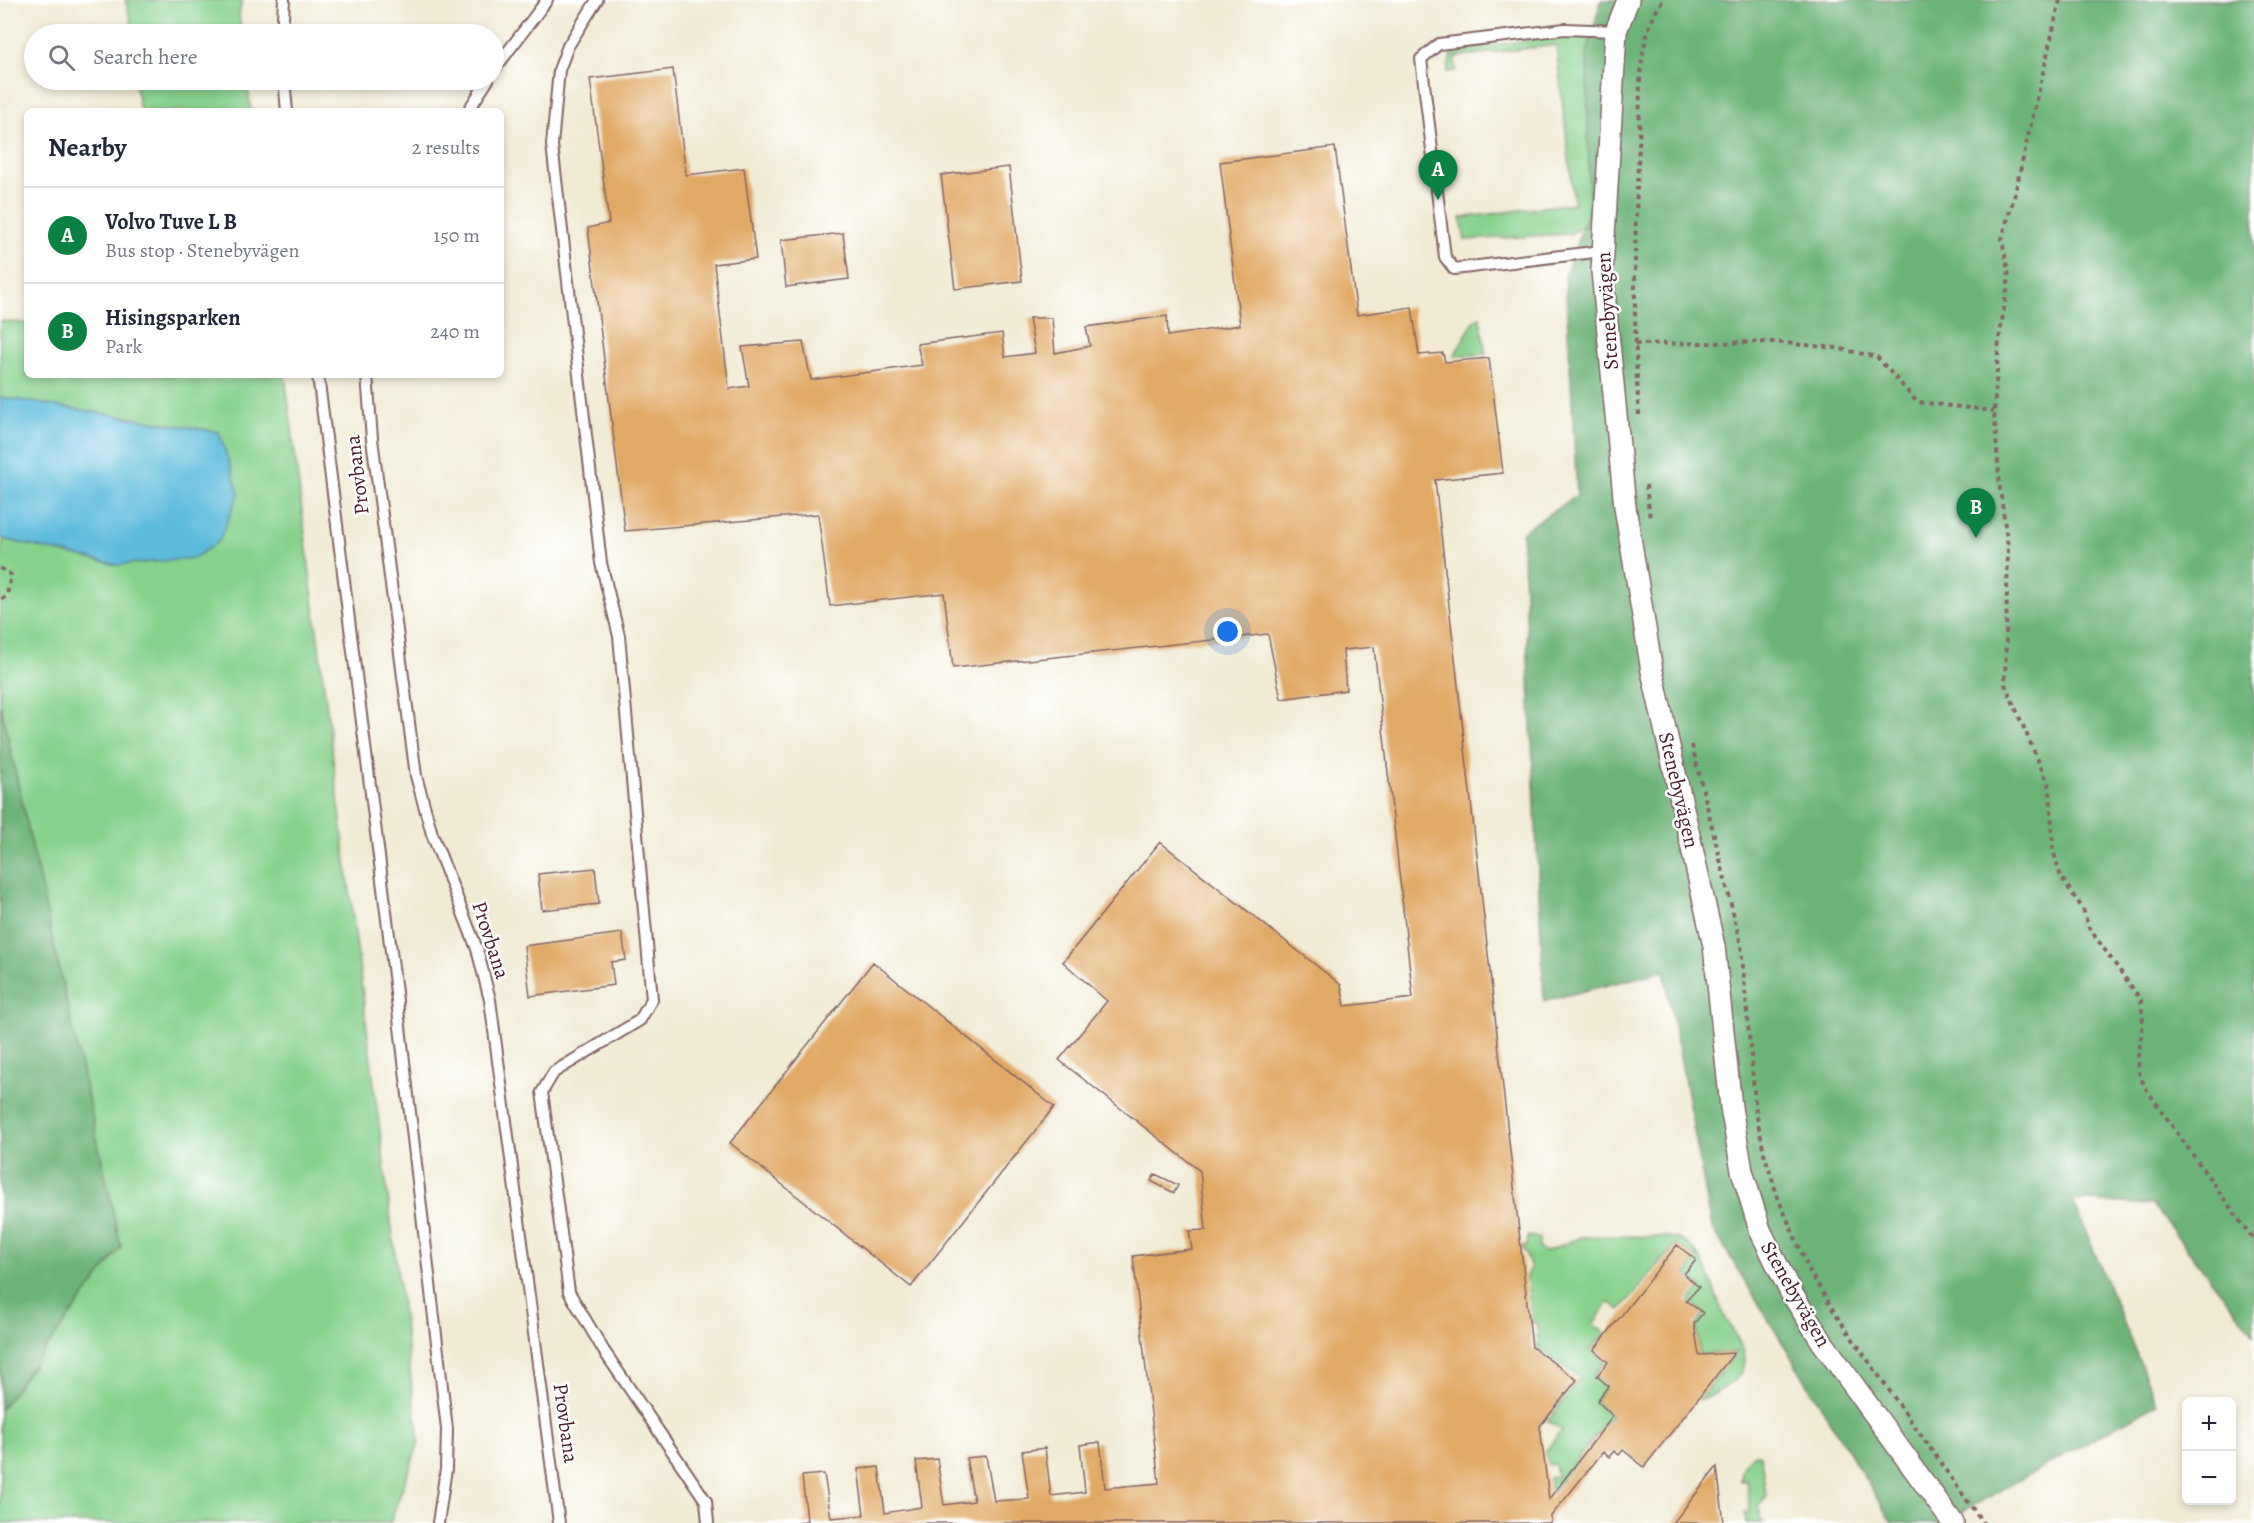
<!DOCTYPE html>
<meta charset="utf-8">
<style>
:root{--surface:#fff;--page:#f6f6f7;--text:#1f2937;--muted:#747a83;--line:#e0e1e3;--accent:#0b8043}
body{margin:0;font-family:Alegreya,serif;background:var(--page);color:var(--text)}
.controls{position:absolute;right:18px;bottom:18px;display:grid;overflow:hidden;border-radius:9px;box-shadow:0 3px 9px #0003}
.controls button{width:54px;height:54px;display:grid;place-items:center;padding:0;border:0;border-bottom:2px solid var(--line);background:var(--surface);color:var(--text);font:30px sans-serif}
.you{position:absolute;left:1228px;top:632px;width:21px;height:21px;margin:-15px;border:4px solid #fff;border-radius:50%;background:#1a73e8;box-shadow:0 0 0 9px #1a73e833}
.badge{display:grid;place-items:center;width:39px;height:39px;border-radius:50%;background:var(--accent);color:#fff;font-size:20px;font-weight:700}
.pin{position:absolute;translate:-50% -50px;filter:drop-shadow(0 2px 3px #0008)}
.pin::after{content:'';position:absolute;top:32px;width:21px;height:18px;background:inherit;clip-path:polygon(0 0,100% 0,50% 100%)}
.list{margin:0;padding:0;list-style:none}
h2{display:flex;justify-content:space-between;align-items:center;height:78px;margin:0;padding:0 24px;font-size:26px}
h2 small{font-size:20px;font-weight:400;color:var(--muted)}
.list li{display:grid;grid-template-columns:39px 1fr auto;gap:18px;align-items:center;box-sizing:border-box;height:96px;padding:0 24px;border-top:2px solid var(--line)}
.list b{display:block;font-size:22px;white-space:nowrap}
.list p{margin:0;font-size:20px;white-space:nowrap;color:var(--muted)}
.list em{font-size:20px;font-style:normal;color:var(--muted)}
.icon{flex:none;width:33px;height:33px;fill:none;stroke:currentColor;stroke-width:2;stroke-linecap:round;stroke-linejoin:round}
.map{position:relative;flex:none;width:2254px;height:1523px;overflow:hidden}
.search{position:absolute;background:var(--surface);box-shadow:0 3px 9px #0003;left:24px;top:24px;width:480px;height:66px;display:flex;align-items:center;gap:15px;box-sizing:border-box;padding:0 21px;border-radius:33px;color:var(--muted);font-size:22px}
.panel{position:absolute;background:var(--surface);box-shadow:0 3px 9px #0003;left:24px;top:108px;width:480px;height:270px;border-radius:9px}
.map>svg:first-child{display:block}
.green{fill:#87d18d;stroke:#68785c;stroke-width:1.5}
.forest{fill:#6db378;stroke:#5c6952;stroke-width:1.5}
.water{fill:#5dbbdb;stroke:#546d83;stroke-width:1.5}
.building{fill:#e0a965}
.lines{fill:none;stroke-linecap:round;stroke-linejoin:round}
.lane-casing{stroke:#846666;stroke-width:14}
.street-casing{stroke:#846666;stroke-width:24}
.path{stroke:#846666;stroke-width:4;stroke-dasharray:4.5 4.5;stroke-linecap:butt}
.lane{stroke:#fff;stroke-width:10}
.street{stroke:#fff;stroke-width:21}
.labels{text-anchor:middle;dominant-baseline:central;stroke-width:5;stroke-linejoin:round;paint-order:stroke}
.street-label{font-size:21px;fill:#4a1f2b;stroke:#fff}
</style>
<div class="map">
<svg width="2254" height="1523" viewBox="0 0 2254 1523">
<rect width="100%" height="100%" fill="#fff"/>
<filter id="ink" filterUnits="userSpaceOnUse"><feTurbulence type="fractalNoise" baseFrequency=".0167" numOctaves="2"/><feDisplacementMap in="SourceGraphic" scale="12" xChannelSelector="R" yChannelSelector="G"/><feConvolveMatrix kernelMatrix="1 2 1 2 8 2 1 2 1" color-interpolation-filters="sRGB"/></filter>
<filter id="wash" filterUnits="userSpaceOnUse"><feTurbulence type="fractalNoise" baseFrequency=".008" numOctaves="4" result="noise"/><feDisplacementMap in="SourceGraphic" scale="24" xChannelSelector="R" yChannelSelector="G"/><feGaussianBlur stdDeviation="1.35" result="paint"/><feColorMatrix in="noise" values="0 0 0 0 0 0 0 0 0 0 0 0 0 0 0 0 0 1.4 0 .05"/><feComposite in="paint" operator="in"/></filter>
<g filter="url(#wash)">
<rect width="100%" height="100%" fill="#f1ebd4"/>
<path class="green" d="M125 0H242L239 15 242 34H135Z
M1563 35H1580L1591 40 1592 210C1586 223 1581 231 1567 234L1465 240 1461 218 1574 203 1556 45 1455 57 1456 71 1447 72 1451 55 1461 50Z
M134 80H247L251 111H140Z
M1480 317 1486 354 1454 356 1474 321Z
M0 321 27 323V375H285L419 1443 390 1523H0V1410L121 1247 0 703V560L3 539 118 565 219 432 0 397Z
M1528 1236 1539 1238V1248L1545 1252C1557 1248 1568 1242 1579 1238 1586 1235 1672 1236 1679 1239 1705 1251 1711 1284 1721 1308 1733 1339 1767 1363 1723 1388 1714 1393 1710 1399 1699 1400L1737 1352 1700 1354 1696 1325 1705 1313 1689 1301 1702 1287 1686 1274 1698 1259 1676 1244 1620 1310 1609 1302 1593 1324 1605 1333 1591 1350 1605 1362 1594 1375 1606 1387 1596 1401 1611 1416 1551 1493 1549 1478 1557 1476 1555 1464 1548 1465 1546 1451 1561 1430 1548 1421 1580 1378 1538 1348 1537 1323H1532L1527 1277 1531 1267 1522 1246H1527Z
M1754 1454H1759L1761 1458 1766 1496 1759 1506 1761 1522 1768 1523H1746L1745 1513 1750 1512 1746 1480 1741 1481C1741 1470 1746 1460 1754 1454Z"/>
<path class="forest" d="M1601 0H2254V1335L2153 1205 2073 1200 2157 1404 1942 1523H1892L1712 1227 1664 971 1544 1001 1522 532 1577 495 1565 275 1589 210 1587 53Z
M0 703 121 1247 0 1410Z"/>
<path class="water" d="M0 397 219 432 239 493 219 541 194 558 118 565 3 539 0 536Z"/>
<g id="blocks">
<path class="building" d="M673 69 686 175 744 168 756 259 714 264 729 389 749 386 742 347 803 342 811 380 922 365 917 344 1002 333 1005 357 1035 353 1029 318H1052L1055 353 1090 346 1086 327 1167 316 1168 336 1240 325 1220 162 1335 147 1357 315 1412 307 1419 355 1443 353 1445 362 1489 358 1503 473 1435 480 1532 1347 1577 1380 1540 1426 1549 1499 1613 1416 1597 1401 1608 1386 1597 1376 1608 1362 1594 1350 1677 1245 1696 1260 1684 1274 1699 1287 1686 1301 1703 1313 1694 1324 1699 1355 1734 1353 1644 1467 1623 1450 1619 1455 1614 1451 1609 1457 1603 1452 1551 1516V1523H799L807 1520 802 1476 824 1474 831 1518 864 1515 858 1469 879 1467 885 1513 922 1507 916 1461 937 1459 944 1505 974 1501 966 1458 986 1456 994 1501 1029 1499 1022 1451 1045 1448 1051 1496 1085 1492 1080 1445 1100 1442 1105 1488 1159 1483 1133 1256 1192 1249 1189 1231 1206 1230 1200 1171 1059 1060 1107 1001 1063 962 1160 842 1341 985 1345 1006 1413 998 1374 647 1343 650 1346 690 1281 699 1268 634 953 668 944 593 830 606 818 514 625 531 588 228 609 223 590 79Z
M1009 167 1022 281 955 289 941 175Z
M843 233 849 279 786 287 781 240Z
M595 868 599 904 542 910 538 874Z
M622 933 626 960 611 962 614 985 530 996 524 946Z
M873 962 1054 1107 911 1287 730 1143Z
M1155 1174 1178 1185 1174 1193 1151 1181Z
M1717 1467 1724 1523H1673Z"/>
</g>
</g>
<g filter="url(#ink)">
<use href="#blocks" fill-opacity="0" stroke="#846666" stroke-width="1.5"/>
<g class="lines">
<g class="lane-casing">
<path id="lane" d="M597 0 568 46 559 70 552 145 601 563 619 636 652 999 640 1020 554 1072 542 1092 569 1292 604 1351 706 1501 708 1523
M282 34 284 0
M494 70 547 0
M284 80 287 111
M468 111 488 80
M1602 251 1454 269 1445 257 1421 59 1439 44 1565 29 1616 31
M318 375 393 967 447 1429 446 1469 438 1523
M367 375 372 439 416 776 432 834 477 949 490 1000 559 1523"/>
</g>
<g class="street-casing">
<path id="street" d="M1628 0 1616 31 1602 271 1625 507 1652 671 1714 946 1731 1107 1742 1171 1760 1230 1790 1291 1823 1343 1953 1523"/>
</g>
<path class="path" d="M2060 0 2015 193 2002 239 2009 277 1999 340 1994 411 2000 489 2008 547 2005 684 2050 788 2053 850 2061 877 2083 909 2089 928 2141 1000 2143 1023 2138 1057 2139 1072 2144 1086 2254 1241
M1635 344 1774 342 1836 348 1877 357 1917 402 1994 411
M1639 415C1633 323 1634 238 1639 146 1641 99 1634 41 1663 0
M1646 485 1650 519
M0 568 11 575 7 595 0 601
M1692 745 1741 945 1756 1112 1764 1153 1778 1198 1810 1272 1838 1318 1983 1523"/>
<use href="#lane" class="lane"/>
<use href="#street" class="street"/>
</g>
</g>
<g class="labels">
<g class="street-label">
<text transform="translate(1607 311) rotate(-94)">Stenebyvägen</text>
<text transform="translate(357 475) rotate(-97)">Provbana</text>
<text transform="translate(1679 790) rotate(77)">Stenebyvägen</text>
<text transform="translate(491 940) rotate(72)">Provbana</text>
<text transform="translate(1796 1294) rotate(60)">Stenebyvägen</text>
<text transform="translate(566 1423) rotate(82)">Provbana</text>
</g>
</g>
</svg>
<div class="controls">
<button>+</button>
<button>−</button>
</div>
<div class="you"></div>
<div class="pin badge" style="left:1438px;top:200px">A</div>
<div class="pin badge" style="left:1976px;top:538px">B</div>
<div class="search"><svg class="icon" aria-label="search" viewBox="0 0 24 24"><circle cx="10" cy="10" r="6"/><path d="M15 15l6 6"/></svg>Search here</div>
<section class="panel">
<h2>Nearby<small>2 results</small></h2>
<ul class="list">
<li><span class="badge">A</span><div><b>Volvo Tuve L B</b><p>Bus stop · Stenebyvägen</p></div><em>150 m</em></li>
<li><span class="badge">B</span><div><b>Hisingsparken</b><p>Park</p></div><em>240 m</em></li>
</ul>
</section>
</div>
